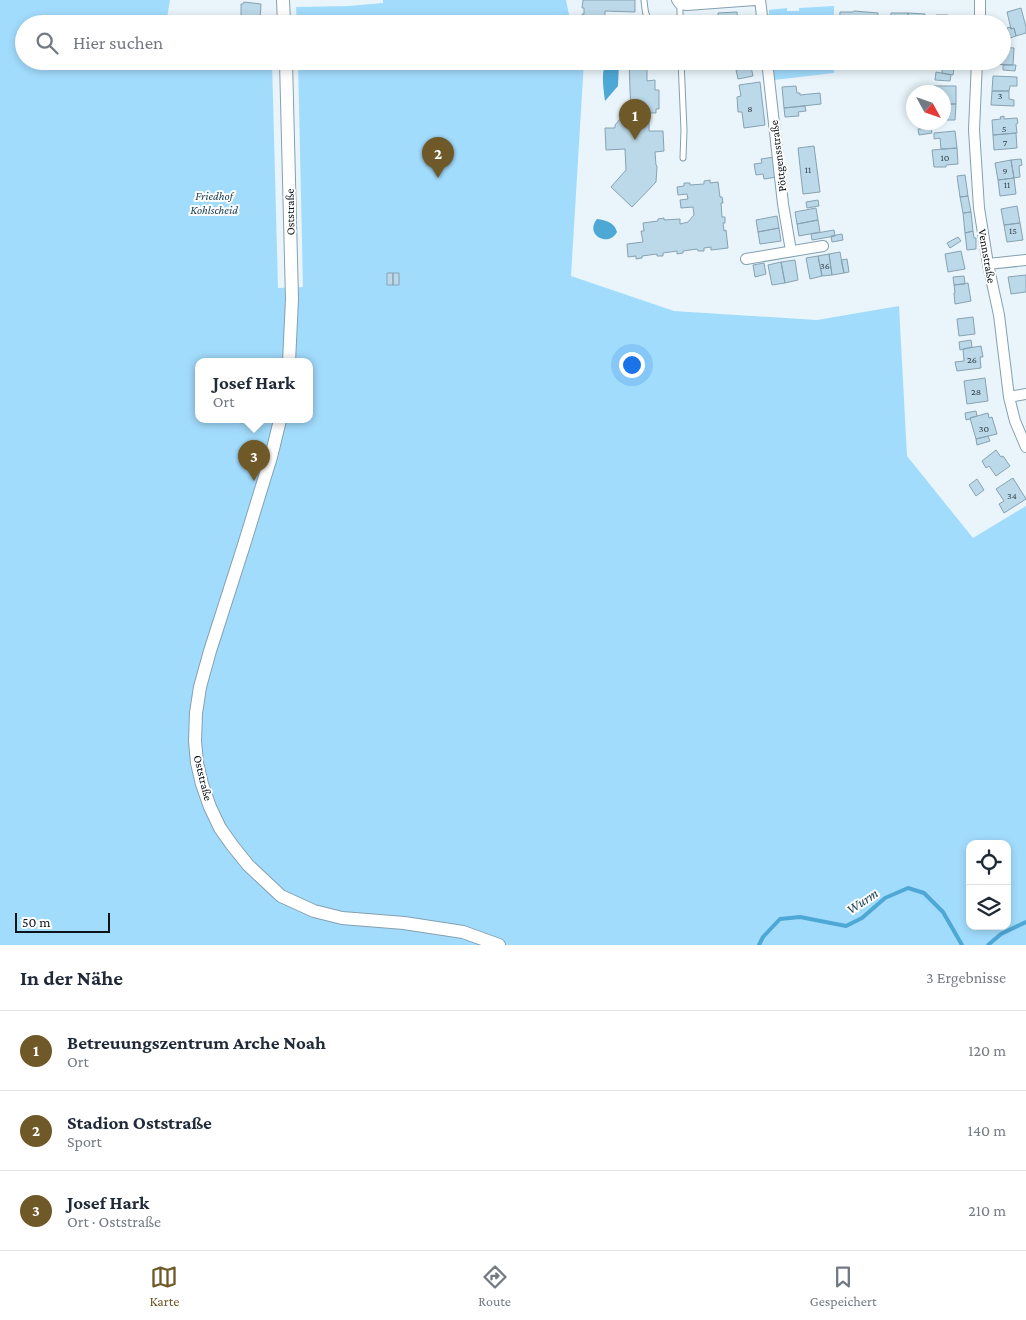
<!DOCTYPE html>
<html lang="de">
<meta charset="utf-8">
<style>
:root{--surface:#fff;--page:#f2f2f3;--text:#1f2937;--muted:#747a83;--line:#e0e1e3;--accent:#705929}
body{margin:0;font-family:"Crimson Pro",serif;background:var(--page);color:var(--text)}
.controls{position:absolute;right:15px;bottom:15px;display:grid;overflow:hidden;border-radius:10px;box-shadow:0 2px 8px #0003}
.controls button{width:45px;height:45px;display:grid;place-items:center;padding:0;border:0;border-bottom:1px solid var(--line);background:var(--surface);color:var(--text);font:25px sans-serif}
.compass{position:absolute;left:906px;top:85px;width:45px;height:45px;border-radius:50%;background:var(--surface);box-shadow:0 2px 8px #0003;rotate:130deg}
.scale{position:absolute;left:15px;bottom:12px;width:95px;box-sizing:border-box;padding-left:5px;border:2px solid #091319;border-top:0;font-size:14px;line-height:18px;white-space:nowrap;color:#091319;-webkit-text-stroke:4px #fff;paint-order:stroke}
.you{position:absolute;left:631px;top:364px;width:18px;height:18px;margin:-12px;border:4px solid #fff;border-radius:50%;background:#1a73e8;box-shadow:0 0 0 8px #1a73e833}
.badge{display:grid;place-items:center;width:32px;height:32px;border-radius:50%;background:var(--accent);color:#fff;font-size:16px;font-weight:700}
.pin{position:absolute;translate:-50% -41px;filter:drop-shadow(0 1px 2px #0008)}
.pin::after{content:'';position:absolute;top:26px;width:18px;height:15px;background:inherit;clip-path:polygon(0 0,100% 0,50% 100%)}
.popup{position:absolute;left:195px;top:358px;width:118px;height:65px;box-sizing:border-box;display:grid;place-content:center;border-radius:10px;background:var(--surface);filter:drop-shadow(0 1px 4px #0005);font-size:16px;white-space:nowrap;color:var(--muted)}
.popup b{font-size:19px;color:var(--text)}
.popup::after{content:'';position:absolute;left:50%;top:100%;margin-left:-10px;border:10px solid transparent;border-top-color:var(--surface)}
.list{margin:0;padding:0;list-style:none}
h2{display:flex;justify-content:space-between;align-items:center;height:65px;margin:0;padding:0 20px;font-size:21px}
h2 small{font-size:16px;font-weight:400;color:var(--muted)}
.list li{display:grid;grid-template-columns:32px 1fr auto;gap:15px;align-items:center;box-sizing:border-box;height:80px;padding:0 20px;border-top:1px solid var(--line)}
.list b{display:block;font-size:19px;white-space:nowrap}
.list p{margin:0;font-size:16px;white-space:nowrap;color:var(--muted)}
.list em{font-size:16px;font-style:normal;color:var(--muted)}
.icon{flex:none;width:28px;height:28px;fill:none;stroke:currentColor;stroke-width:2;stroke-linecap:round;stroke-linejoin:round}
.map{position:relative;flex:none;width:1026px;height:945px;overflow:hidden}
.search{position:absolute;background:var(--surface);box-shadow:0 2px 8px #0003;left:15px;right:15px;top:15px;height:55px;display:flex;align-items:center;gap:12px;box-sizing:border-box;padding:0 18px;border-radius:28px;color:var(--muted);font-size:19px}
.sheet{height:305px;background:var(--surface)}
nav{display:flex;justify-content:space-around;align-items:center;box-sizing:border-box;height:70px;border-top:1px solid var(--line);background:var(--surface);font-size:14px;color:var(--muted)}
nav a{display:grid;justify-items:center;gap:2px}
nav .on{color:var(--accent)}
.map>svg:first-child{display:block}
.green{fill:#a2dcfd;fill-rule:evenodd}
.water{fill:#4ea8d6}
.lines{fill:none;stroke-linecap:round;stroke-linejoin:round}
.stream{stroke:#4ea8d6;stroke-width:4}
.building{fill:#bcd9e9;stroke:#87a2b2}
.service-casing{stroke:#85a0b0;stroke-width:7}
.minor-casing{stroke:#85a0b0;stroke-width:12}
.tertiary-casing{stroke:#85a0b0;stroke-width:14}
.service{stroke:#fff;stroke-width:5}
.minor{stroke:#fff;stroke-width:10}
.tertiary{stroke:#fff;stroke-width:12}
.labels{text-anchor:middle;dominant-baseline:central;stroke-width:4;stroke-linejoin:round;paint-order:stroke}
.number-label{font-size:10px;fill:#36444d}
.street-label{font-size:12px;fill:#091319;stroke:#fff}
.park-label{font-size:12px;font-style:italic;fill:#133b4e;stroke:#fff}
.water-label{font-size:14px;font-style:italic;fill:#163d51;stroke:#fff}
</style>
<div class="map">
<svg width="1026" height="945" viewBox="0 0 1026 945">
<rect width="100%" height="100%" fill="#e9f5fb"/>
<path class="green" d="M0 0H170L166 24H24V61H272L278 288 303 287 298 61H584L571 276 674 311 817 320 899 306 907 456 973 538 1026 506V945H0ZM199 362H309V420H199ZM970 844H1007V926H970Z
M383 0H566L571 24H297L296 7 348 6 383 3Z
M834 6V24H768L767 15 769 14V10L787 8V11H799V8Z
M772 61H834V73L774 80Z"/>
<path class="water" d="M607 61H617L619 63 618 86 605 101C604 90 600 71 607 61Z
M597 219C606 220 615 223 617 232 609 248 584 235 597 219Z"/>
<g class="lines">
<path class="stream" d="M759 945 763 937 780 919 800 917 846 926 862 918 885 898 908 888 924 893 943 912 962 945
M988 945 1001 934 1026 922"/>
</g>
<path class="building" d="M583 0H635V12L605 11V18H582V14H584V8H582Z
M244 2 261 4 260 21 241 19V4H243Z
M1021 8 1026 27V33L1016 36 1014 28 1011 29 1007 12Z
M854 11 878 13V24H839L840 12H853Z
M737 12 738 24H719L718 13Z
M891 13H908V24H890Z
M908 13 925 14 924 24H908Z
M936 15H948V21H936Z
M1011 27V29L1014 28 1016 36 1010 38 1007 28Z
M1002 47 1014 48 1013 65 991 64V61H1002Z
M629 61H647V81L655 80V90H659V109H656V113H649V131H663L664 151 655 152 656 165 657 166 656 182 632 207 611 187 626 170 625 149 606 150 605 128H615V125L621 118H631Z
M739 61H751V67L736 70 735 63 739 62Z
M943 61H960L959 69 954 68 953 75 942 73Z
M1003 65H1016L1015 71 1003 70Z
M751 67 753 76 738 79 736 70Z
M936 72 951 75 950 81 935 80Z
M993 76 1017 77V86H1010L1009 91H992Z
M760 82 765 125 744 128 742 112H738L737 97 741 96 739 85Z
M796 86 797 93H800V95L820 93 821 104 784 108 782 87Z
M934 86H956V104H944V92H930H934Z
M992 91H1009V99L1014 100V106L991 105Z
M944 104H956L955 120H944Z
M805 106 806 111 798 112 799 116 785 117 784 108Z
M1004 116V119L1017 118 1018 123 1016 124 1017 133 993 135 992 120 1001 119 1000 117Z
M931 128 932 133 919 135 918 129Z
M955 131 957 148 941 149 940 138 934 139V133Z
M1016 133 1017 148 994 150 993 135Z
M814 146 820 192 803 194 798 148Z
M957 148 958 164 946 165V167H934L932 150Z
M774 157 777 177 764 179 763 174 756 175 754 164 762 163 761 159Z
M1021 159 1022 165 1019 166 1020 177 1014 178 1011 160Z
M1011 160 1014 178 998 180 995 163Z
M965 175 968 196 960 197 957 176Z
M1014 178 1016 194 1000 196 998 180Z
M710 180V183L718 182 720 197H722L723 203H721L722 217H725V223H723L724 231 726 230 728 248 711 250V247L704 248V251H698L697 249 683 251V253L677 254V251L663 253V256H657V254L642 256V258L636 259V256L628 257 627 244 643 242 641 231H644L643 223 658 221V219L664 218V220L680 219V224L688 222 694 215 693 207 681 208 680 200 688 199 687 194 678 195 677 187 684 186V183H690V185L704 184V181Z
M968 196 971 212 963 213 960 197Z
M818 200 819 206 807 208 806 202Z
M1017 206 1020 223 1004 225 1001 209Z
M816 208 818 220 797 224 795 212Z
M971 212 973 231 965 233 963 213Z
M777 216 779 228 758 232 756 220Z
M818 220 820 232 799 236 797 224Z
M1020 223 1023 240 1007 242 1004 225Z
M779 228 781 241 760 244 758 232Z
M834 230 835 236 812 240 811 234Z
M973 231 974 238H976V249L967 250 965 233Z
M842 234 843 240 832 242 831 236Z
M958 237 961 241 950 248 947 243Z
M961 251 965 269 948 272 945 254Z
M840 252 844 273 832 275 829 254Z
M829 254 832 275 822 276 818 256Z
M818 256 822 276 810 279 806 258Z
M847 259 849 272 844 273 841 260Z
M795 260 798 280 785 283 781 262Z
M781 262 785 283 772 285 768 265Z
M764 263 766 274 755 277 753 265Z
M387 273H393V285H387Z
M393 273H399V285H393Z
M1026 275V292L1011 294 1008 277Z
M964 276 965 284 954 285 953 277Z
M968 283 971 301 955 304 954 293H955L954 285Z
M973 317 975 334 959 336 957 319Z
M971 340 972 347 960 350 959 342Z
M981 346 983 357H980L981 368 957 371 955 362 964 361 963 349Z
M985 378 988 401 967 404 964 381Z
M976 411 977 416 970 418V419L966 420 965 413Z
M988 413 989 418 992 417 997 434 976 439 970 418Z
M988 436 990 441 977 445 976 439Z
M996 450 1001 457 1003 456 1010 466 996 476 989 466 986 468 982 461Z
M1013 478 1026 499 1004 513 999 504 1004 501 996 489Z
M977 479 984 490 976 496 969 485Z"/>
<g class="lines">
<g class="service-casing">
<path id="service" d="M644 0C645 9 645 16 651 24
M680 24V4
M681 61 684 130 683 158"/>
</g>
<g class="minor-casing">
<path id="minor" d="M677 0 680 4 687 5 755 0
M760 0 763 24
M980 24V0
M767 61 783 204 791 251
M977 61 974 130 979 208 988 264 999 315 1009 397 1015 421 1026 447
M746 259 823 246
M988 264 1026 260
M1009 397 1026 394"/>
</g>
<g class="tertiary-casing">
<path id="tertiary" d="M283 0 284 24
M286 61 292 299 289 362
M280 420 271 457 243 548 210 651 200 687 196 713 195 741 197 763 202 784 210 807 220 828 232 845 248 865 281 896 314 911 342 918 404 923 463 932 499 945"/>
</g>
<use href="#service" class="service"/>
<use href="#minor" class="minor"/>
<use href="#tertiary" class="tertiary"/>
</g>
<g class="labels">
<g class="number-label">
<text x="1000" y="95">3</text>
<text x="750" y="108">8</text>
<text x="1004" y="128">5</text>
<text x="1005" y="142">7</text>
<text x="945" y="157">10</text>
<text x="808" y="169">11</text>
<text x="1005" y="170">9</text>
<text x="1007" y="184">11</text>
<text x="1013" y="230">15</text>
<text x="825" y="265">36</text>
<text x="972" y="359">26</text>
<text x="976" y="391">28</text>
<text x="984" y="428">30</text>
<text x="1012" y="495">34</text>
</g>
<g class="street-label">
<text transform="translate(778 156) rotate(-97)">Pöttgensstraße</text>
<text transform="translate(290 212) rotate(-91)">Oststraße</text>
<text transform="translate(987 256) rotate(80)">Vennstraße</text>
<text transform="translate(203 778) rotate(76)">Oststraße</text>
</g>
<g class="park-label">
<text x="214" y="196">Friedhof<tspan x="214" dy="14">Kohlscheid</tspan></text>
</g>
<g class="water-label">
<text transform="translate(862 901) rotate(-34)">Wurm</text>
</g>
</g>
</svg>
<div class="controls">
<button><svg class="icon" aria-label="locate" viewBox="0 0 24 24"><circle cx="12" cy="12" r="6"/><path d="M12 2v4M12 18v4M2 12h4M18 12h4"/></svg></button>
<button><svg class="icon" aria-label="layers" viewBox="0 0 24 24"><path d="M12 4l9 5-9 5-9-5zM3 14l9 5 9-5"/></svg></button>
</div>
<svg class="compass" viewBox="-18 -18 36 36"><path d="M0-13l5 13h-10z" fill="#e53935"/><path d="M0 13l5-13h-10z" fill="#747a83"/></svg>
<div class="scale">50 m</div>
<div class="you"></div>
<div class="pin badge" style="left:635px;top:140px">1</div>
<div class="pin badge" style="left:438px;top:178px">2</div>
<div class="pin badge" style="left:254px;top:481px">3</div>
<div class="popup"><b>Josef Hark</b>Ort</div>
<div class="search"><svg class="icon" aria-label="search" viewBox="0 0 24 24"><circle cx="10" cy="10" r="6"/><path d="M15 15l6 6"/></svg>Hier suchen</div>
</div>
<section class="sheet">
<h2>In der Nähe<small>3 Ergebnisse</small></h2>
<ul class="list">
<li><span class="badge">1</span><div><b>Betreuungszentrum Arche Noah</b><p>Ort</p></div><em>120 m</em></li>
<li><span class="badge">2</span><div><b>Stadion Oststraße</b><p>Sport</p></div><em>140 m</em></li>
<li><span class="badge">3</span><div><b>Josef Hark</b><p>Ort · Oststraße</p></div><em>210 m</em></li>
</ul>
</section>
<nav>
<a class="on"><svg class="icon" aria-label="map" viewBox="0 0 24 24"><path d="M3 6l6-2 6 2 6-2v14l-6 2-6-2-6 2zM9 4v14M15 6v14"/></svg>Karte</a>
<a><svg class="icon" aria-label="directions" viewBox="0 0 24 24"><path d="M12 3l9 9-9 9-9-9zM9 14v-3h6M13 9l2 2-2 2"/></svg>Route</a>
<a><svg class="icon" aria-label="saved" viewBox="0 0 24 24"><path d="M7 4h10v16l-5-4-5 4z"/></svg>Gespeichert</a>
</nav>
